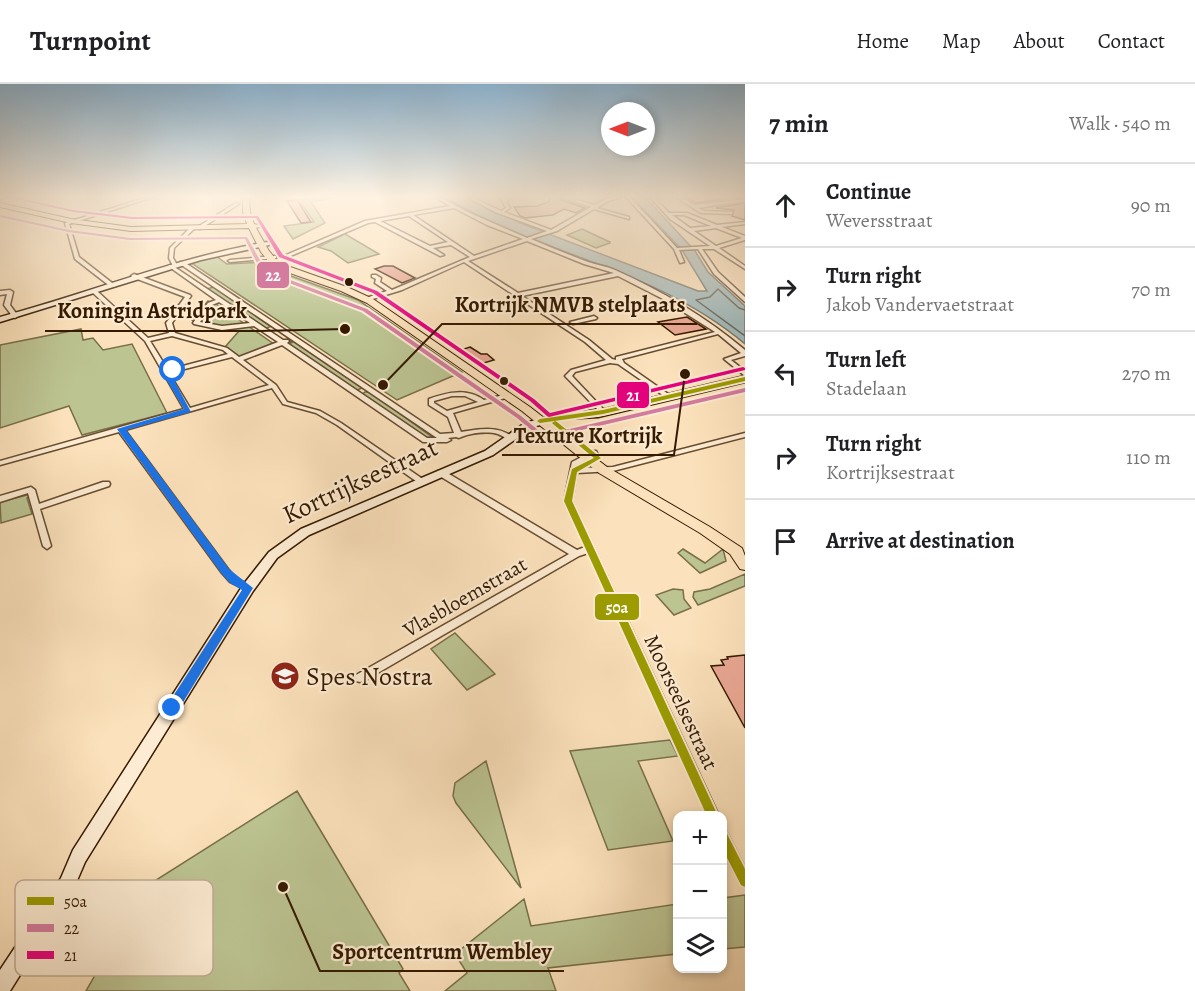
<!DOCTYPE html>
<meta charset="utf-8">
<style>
:root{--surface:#fff;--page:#f6f6f6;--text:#202124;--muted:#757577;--line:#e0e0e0}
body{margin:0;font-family:Alegreya,serif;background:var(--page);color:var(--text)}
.controls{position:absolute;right:18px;bottom:18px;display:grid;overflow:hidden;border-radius:12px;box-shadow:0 3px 9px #0003}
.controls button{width:54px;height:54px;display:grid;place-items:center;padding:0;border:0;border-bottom:2px solid var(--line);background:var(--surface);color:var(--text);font:30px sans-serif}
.compass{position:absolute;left:601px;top:18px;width:54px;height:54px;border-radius:50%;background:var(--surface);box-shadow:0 3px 9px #0003;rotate:270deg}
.stop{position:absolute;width:18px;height:18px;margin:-14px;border:4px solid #1a73e8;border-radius:50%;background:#fff}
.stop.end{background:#1a73e8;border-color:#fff;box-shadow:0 2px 6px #0008}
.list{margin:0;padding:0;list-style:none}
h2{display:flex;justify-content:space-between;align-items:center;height:78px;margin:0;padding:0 24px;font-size:26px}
h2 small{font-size:20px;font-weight:400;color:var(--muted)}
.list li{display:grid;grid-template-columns:39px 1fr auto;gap:18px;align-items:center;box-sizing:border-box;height:84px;padding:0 24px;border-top:2px solid var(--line)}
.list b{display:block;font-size:22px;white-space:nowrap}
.list p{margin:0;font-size:20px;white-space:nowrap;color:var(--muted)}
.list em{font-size:20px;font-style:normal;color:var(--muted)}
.icon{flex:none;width:33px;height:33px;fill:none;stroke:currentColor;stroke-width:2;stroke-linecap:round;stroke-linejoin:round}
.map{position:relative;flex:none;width:745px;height:907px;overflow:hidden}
header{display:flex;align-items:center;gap:36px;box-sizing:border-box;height:84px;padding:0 30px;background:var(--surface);border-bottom:2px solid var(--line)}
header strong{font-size:28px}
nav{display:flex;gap:33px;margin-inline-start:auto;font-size:21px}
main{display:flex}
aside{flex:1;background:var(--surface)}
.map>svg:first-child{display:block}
.green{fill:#bcc492;stroke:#786f49;stroke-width:1.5}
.water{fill:#a4bbbc;stroke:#787b71;stroke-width:1.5}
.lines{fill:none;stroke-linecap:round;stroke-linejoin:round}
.shore{stroke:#6c6a5e;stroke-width:1.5}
.building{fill:#eba996;stroke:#351a00;stroke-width:1.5}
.street-casing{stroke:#674c2f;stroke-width:3}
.secondary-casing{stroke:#351a00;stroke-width:3}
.primary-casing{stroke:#351a00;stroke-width:2}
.street{fill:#fdecd3;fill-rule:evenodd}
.secondary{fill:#fdecd3;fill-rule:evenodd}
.primary{fill:#fce2bc;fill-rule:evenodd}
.bus-1-casing{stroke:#fdecd3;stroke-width:4}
.bus-2-casing{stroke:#fdecd3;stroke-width:4}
.bus-3-casing{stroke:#fdecd3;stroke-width:4}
.bus-1{fill:#9c9c00;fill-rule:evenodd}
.bus-2{fill:#d47c9e;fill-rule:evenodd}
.bus-3{fill:#e6007e;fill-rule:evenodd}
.route{fill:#1a73e8}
.bus-dot{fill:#351a00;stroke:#fdecd3;stroke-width:2}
.labels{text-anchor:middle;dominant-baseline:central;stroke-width:4.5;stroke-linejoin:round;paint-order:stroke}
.street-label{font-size:21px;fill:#351a00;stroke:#fdecd3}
.near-street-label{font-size:26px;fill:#351a00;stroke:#fdecd3}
.near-poi-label{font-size:26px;fill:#351a00;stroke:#fdecd3;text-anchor:start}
.key{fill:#fdecd3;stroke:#c1ad94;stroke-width:1.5}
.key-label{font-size:16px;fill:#351a00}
.leader{fill:none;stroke:#351a00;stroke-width:2}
.callout-dot{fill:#351a00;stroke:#fdecd3;stroke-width:2}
.callout-label{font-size:22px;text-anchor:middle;font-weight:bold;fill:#351a00;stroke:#fdecd3;stroke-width:4.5;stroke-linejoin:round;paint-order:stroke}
.line-badge{stroke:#fdecd3;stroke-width:2}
.badge-label{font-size:16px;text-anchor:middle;font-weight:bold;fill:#fff}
</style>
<header>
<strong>Turnpoint</strong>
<nav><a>Home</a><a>Map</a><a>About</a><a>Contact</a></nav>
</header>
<main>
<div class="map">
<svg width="745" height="907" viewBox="0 0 745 907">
<rect width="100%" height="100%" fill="#fce2bc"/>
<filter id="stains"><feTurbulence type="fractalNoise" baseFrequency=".00333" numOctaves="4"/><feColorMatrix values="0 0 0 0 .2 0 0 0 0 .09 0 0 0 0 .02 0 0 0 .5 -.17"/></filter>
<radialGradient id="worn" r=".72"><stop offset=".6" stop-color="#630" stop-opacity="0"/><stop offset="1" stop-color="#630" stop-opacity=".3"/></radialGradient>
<path class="green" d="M329 113 332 114 311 118 325 139 293 155 284 142 314 138 299 116Z
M582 145 610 158V159L596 164 567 151Z
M345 150 379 170 348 179 331 167 318 163Z
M216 172 227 180 266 178 291 192 358 216 462 288 397 316 190 178Z
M214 203 269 241 272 242 264 245 206 205Z
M208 217 216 220 274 260 243 272H237L225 263 239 247 202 242 192 236Z
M81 245 83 256 93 254 103 266 132 260 167 329 82 351 69 322 0 344V261Z
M291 257H295L362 304 355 307 287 261 293 258 286 260Z
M365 308H370L432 353 425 354 361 311Z
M27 411 30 413 27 414 32 430 1 439 0 418Z
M683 465 705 479 723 465 726 477 700 489 678 469Z
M745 490V502L698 521 693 513 694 508 710 505Z
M673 505 683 506 684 515 691 524 674 531 656 511Z
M455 549 495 590 467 606 431 565Z
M670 656 678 672 638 677 673 757 608 766 570 667Z
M486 677 521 804 456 719 453 712 455 699Z
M297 707 403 885 399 889 410 907H86L145 803Z
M745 811V863L723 865V814Z
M524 815 531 842 677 820V870L548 884 556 907H445L467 889 455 870Z"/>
<path class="water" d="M443 112H463L520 139 698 207H707L682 166 631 112H644L695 167 708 188 745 222V260C652 182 541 172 443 112Z"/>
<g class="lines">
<path class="shore" d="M745 226 739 224 718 205 710 213 696 216 745 252"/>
</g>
<path class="building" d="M548 112H557L559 115 585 124 576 129 564 125 553 131 525 134 520 132 514 123 538 122 550 117Z
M691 112H735L739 113 695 119 685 113Z
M297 116 311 138 301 139 287 117Z
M745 119V136L732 132 734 126 716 124Z
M384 182H393L415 194 402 199 375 185Z
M687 233 706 245 675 251 658 238Z
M470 263 481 270H487L494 276 477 281 458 267Z
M745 571V644L711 582 724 581 721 576 728 575 727 573Z"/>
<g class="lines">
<g class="street-casing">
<path id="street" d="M3 112H8L0 115V113Z
M151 112H156L69 140 79 173 116 202 111 203 75 175 65 139Z
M433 112H437L472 130 527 154 547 147 495 128 465 112H469L501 127 506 124 499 112H503L505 115 509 112H513L506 117 510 124 504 128 551 146 591 123 560 113 559 112H564L594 121 606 115 623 112 622 113 608 117 597 124 629 133V135L594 125 557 147 531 155C550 163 569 171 588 178 597 181 606 182 615 186 662 207 706 233 745 266V272L731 276 745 287V292L724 275 741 269 718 250 622 275 624 279 671 312V314H667L618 280 610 279 575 288 572 292 605 327V329H601L565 292 571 286 606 276 585 258 464 178 402 206 366 217 363 215 387 207 375 199 376 195 372 193V191H376L381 194 380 198 392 206 470 173 451 161 433 164 444 171 440 172 375 138 368 139 274 179 270 178 365 137 450 122ZM454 124 487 141 523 155 474 172 413 131ZM409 132 448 158 430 162 380 137ZM527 157 584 180 614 189 518 209 468 177ZM618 192 663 215 715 248 616 273V276L612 275 589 256 522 212Z
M625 112H629L677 164 710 162 670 135 649 112H653L669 129H687L717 141 745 138V140L722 143 745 152V156L719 164 745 182V185L714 165H702L718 188 745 213V218L714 190 698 165 679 166 684 178 680 179 674 165ZM672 131H684L711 142 690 144ZM716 144 742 154 716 162 694 147Z
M674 112H678L695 121 745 115V117L698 124 704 127 730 128H732V130L701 129Z
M236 119 239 120 200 145 196 144Z
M190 144 194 145 174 164 173 174 177 181 173 182 283 256H288L289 257 287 259 427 354H437L180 180V178H184L440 350 454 349 448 333 429 321V315C448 308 467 304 484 316L507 310 509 311V313L453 329 461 348C480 345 500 341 515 355L511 357C507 355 503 352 498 350 487 347 469 349 459 354L456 353 448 354 451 356 447 358H423L282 261 243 276 276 301 287 318 320 327 341 339 427 398 423 400H420L337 341 316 329 283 320 272 304 125 346 228 485 236 494 251 502 252 504 251 506 248 507 230 498 222 489 119 348 0 381V377L184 325 145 257 93 209V207H97L148 254 169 249 166 239 185 213 132 193 131 192 134 190 190 211 191 212 172 239 175 249 227 264 239 273 278 258 254 242 222 246 194 240 193 239 208 219 216 216 168 182 170 181 173 182 169 174 170 164ZM219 218 250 239 222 242 200 238 212 221ZM172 252 223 266 228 270 168 286 150 257ZM232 273 269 301 190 324 169 289ZM452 312H465L478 318 447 327 434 319V317Z
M274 172H276V174L230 178 228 177 230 176Z
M10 206 13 208 10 221 18 232 15 234 13 233 4 221 7 210 0 211V207Z
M594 232 597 234 596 235 573 240 570 238Z
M745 349V353L613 387 577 389 572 417 719 732H707L588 469 579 472 364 597 360 598 356 597 355 594 356 591 569 470 438 391 437 389 438 387H444L577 466 585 463 564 417 572 378 593 367H596L597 369 596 371 578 381V384L613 383Z
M103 398H109L110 400 109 402 40 425 51 462 47 465 43 462 28 409 0 418V412L31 403 35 406 39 420Z
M722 745 726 747 745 784V803L741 801 722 765Z"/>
</g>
<g class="secondary-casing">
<path id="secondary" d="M267 158 270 160 269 161 201 176 0 238V233C89 209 175 174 267 158Z
M745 292V298L598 333 562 335 533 343 493 371 309 451 277 474 253 507 85 778 73 806 10 907H0V886L61 794 73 766 243 501 269 468 301 445 485 367 525 339 561 329 605 325Z"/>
</g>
<g class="primary-casing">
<path id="primary" d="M243 112H249L250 128 254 140 263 142 256 144 269 167 279 179 347 203 373 215 530 323 607 383 710 443 742 464 745 472V486L740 485 730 470 700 449 599 389 522 327 367 219 341 207 273 183 261 168 249 144 131 147 71 139 0 123V119L71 135 131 143 247 140 243 128Z"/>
</g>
<use href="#street" class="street"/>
<use href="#secondary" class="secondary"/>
<use href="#primary" class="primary"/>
<g class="bus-1-casing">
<path id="bus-1" d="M745 293V297L603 330 540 339 537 337 540 335 603 326Z
M555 337 557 338 601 374 577 388 572 417 718 732H707L564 417 572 385 594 374 553 340 552 339Z
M722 747 726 748 745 785V803L741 801 722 764Z"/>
</g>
<g class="bus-2-casing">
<path id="bus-2" d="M0 131 69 146 130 154 247 153 261 178 272 189 367 225 521 332 544 351 745 304V308L543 355 541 354 517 334 363 227 268 191 257 179 245 155 130 156 69 148 0 133Z"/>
</g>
<g class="bus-3-casing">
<path id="bus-3" d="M4 112H9L73 126 132 133 258 132 283 171 377 207 534 315 550 329 743 283 745 284V286L549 333 547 332 530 317 373 209 279 173 256 134 132 135 73 128Z"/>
</g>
<use href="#bus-1" class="bus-1"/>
<use href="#bus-2" class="bus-2"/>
<use href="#bus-3" class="bus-3"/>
</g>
<linearGradient id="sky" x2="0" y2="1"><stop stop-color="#8db7d6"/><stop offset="0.47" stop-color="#fef2e1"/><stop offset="1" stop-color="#fef2e1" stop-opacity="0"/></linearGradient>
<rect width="745" height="239" fill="url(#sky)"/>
<path class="route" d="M176 284V288L170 289 191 328 126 346 229 485 253 504 177 628 172 629 166 624 168 620 242 506 230 499 222 490 117 345 184 325 162 288Z"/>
<defs>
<g id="school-disc" transform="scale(1.5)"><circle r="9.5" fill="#8f2418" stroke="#fdecd3"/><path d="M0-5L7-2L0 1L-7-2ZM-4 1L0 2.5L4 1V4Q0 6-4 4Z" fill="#fff"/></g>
</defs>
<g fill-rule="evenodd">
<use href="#school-disc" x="285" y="592"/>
</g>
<g class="bus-dot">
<circle cx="349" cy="198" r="5"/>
<circle cx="504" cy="297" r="5"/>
</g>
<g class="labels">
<g class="street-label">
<text transform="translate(465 513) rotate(-30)">Vlasbloemstraat</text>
<text transform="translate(681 618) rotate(65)">Moorseelsestraat</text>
</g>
<g class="near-street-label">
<text transform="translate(360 397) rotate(-25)">Kortrijksestraat</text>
</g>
<g class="near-poi-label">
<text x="306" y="592">Spes Nostra</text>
</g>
</g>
<rect x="15" y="796" width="198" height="96" rx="9" class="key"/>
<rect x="27" y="813" width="27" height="8" fill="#9c9c00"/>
<rect x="27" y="840" width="27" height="8" fill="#d47c9e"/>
<rect x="27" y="867" width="27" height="8" fill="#e6007e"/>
<g class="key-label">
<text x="64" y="823">50a</text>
<text x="64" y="850">22</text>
<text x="64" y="877">21</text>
</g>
<path class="leader" d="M383 301L442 240H697M345 245L259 247H45M685 290L674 371H502M283 803L320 887H564"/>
<g class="callout-dot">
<circle cx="383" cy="301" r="6"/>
<circle cx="345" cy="245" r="6"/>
<circle cx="685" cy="290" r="6"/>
<circle cx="283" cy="803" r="6"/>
</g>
<g class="callout-label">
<text x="570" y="228">Kortrijk NMVB stelplaats</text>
<text x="152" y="234">Koningin Astridpark</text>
<text x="588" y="359">Texture Kortrijk</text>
<text x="442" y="875">Sportcentrum Wembley</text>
</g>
<g class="line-badge">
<rect x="256" y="177" width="34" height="28" rx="6" fill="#d47c9e"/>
<rect x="616" y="297" width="34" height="28" rx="6" fill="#e6007e"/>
<rect x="594" y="509" width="46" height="28" rx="6" fill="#9c9c00"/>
</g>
<g class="badge-label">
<text x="273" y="197">22</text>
<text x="633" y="317">21</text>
<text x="617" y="529">50a</text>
</g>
<rect width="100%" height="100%" filter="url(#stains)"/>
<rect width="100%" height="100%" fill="url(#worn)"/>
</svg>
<div class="controls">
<button>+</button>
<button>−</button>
<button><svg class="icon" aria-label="layers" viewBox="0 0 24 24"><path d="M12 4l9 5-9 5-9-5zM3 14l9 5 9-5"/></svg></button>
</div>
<svg class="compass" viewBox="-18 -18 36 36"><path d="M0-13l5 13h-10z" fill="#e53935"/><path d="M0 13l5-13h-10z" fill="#757577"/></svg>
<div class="stop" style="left:173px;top:286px"></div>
<div class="stop end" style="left:172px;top:624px"></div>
</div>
<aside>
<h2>7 min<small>Walk · 540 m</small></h2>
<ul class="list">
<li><svg class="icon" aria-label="ahead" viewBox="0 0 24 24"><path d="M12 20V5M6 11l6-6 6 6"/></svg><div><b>Continue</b><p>Weversstraat</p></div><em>90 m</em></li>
<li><svg class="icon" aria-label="right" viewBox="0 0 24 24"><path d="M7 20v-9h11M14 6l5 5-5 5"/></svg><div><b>Turn right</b><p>Jakob Vandervaetstraat</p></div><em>70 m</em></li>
<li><svg class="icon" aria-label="left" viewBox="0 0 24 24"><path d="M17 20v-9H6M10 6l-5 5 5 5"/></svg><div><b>Turn left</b><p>Stadelaan</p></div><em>270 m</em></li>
<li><svg class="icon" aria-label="right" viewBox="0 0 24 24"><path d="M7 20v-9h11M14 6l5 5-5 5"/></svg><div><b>Turn right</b><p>Kortrijksestraat</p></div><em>110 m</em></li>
<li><svg class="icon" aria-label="arrive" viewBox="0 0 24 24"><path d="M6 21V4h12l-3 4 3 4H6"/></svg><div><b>Arrive at destination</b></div></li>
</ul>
</aside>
</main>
